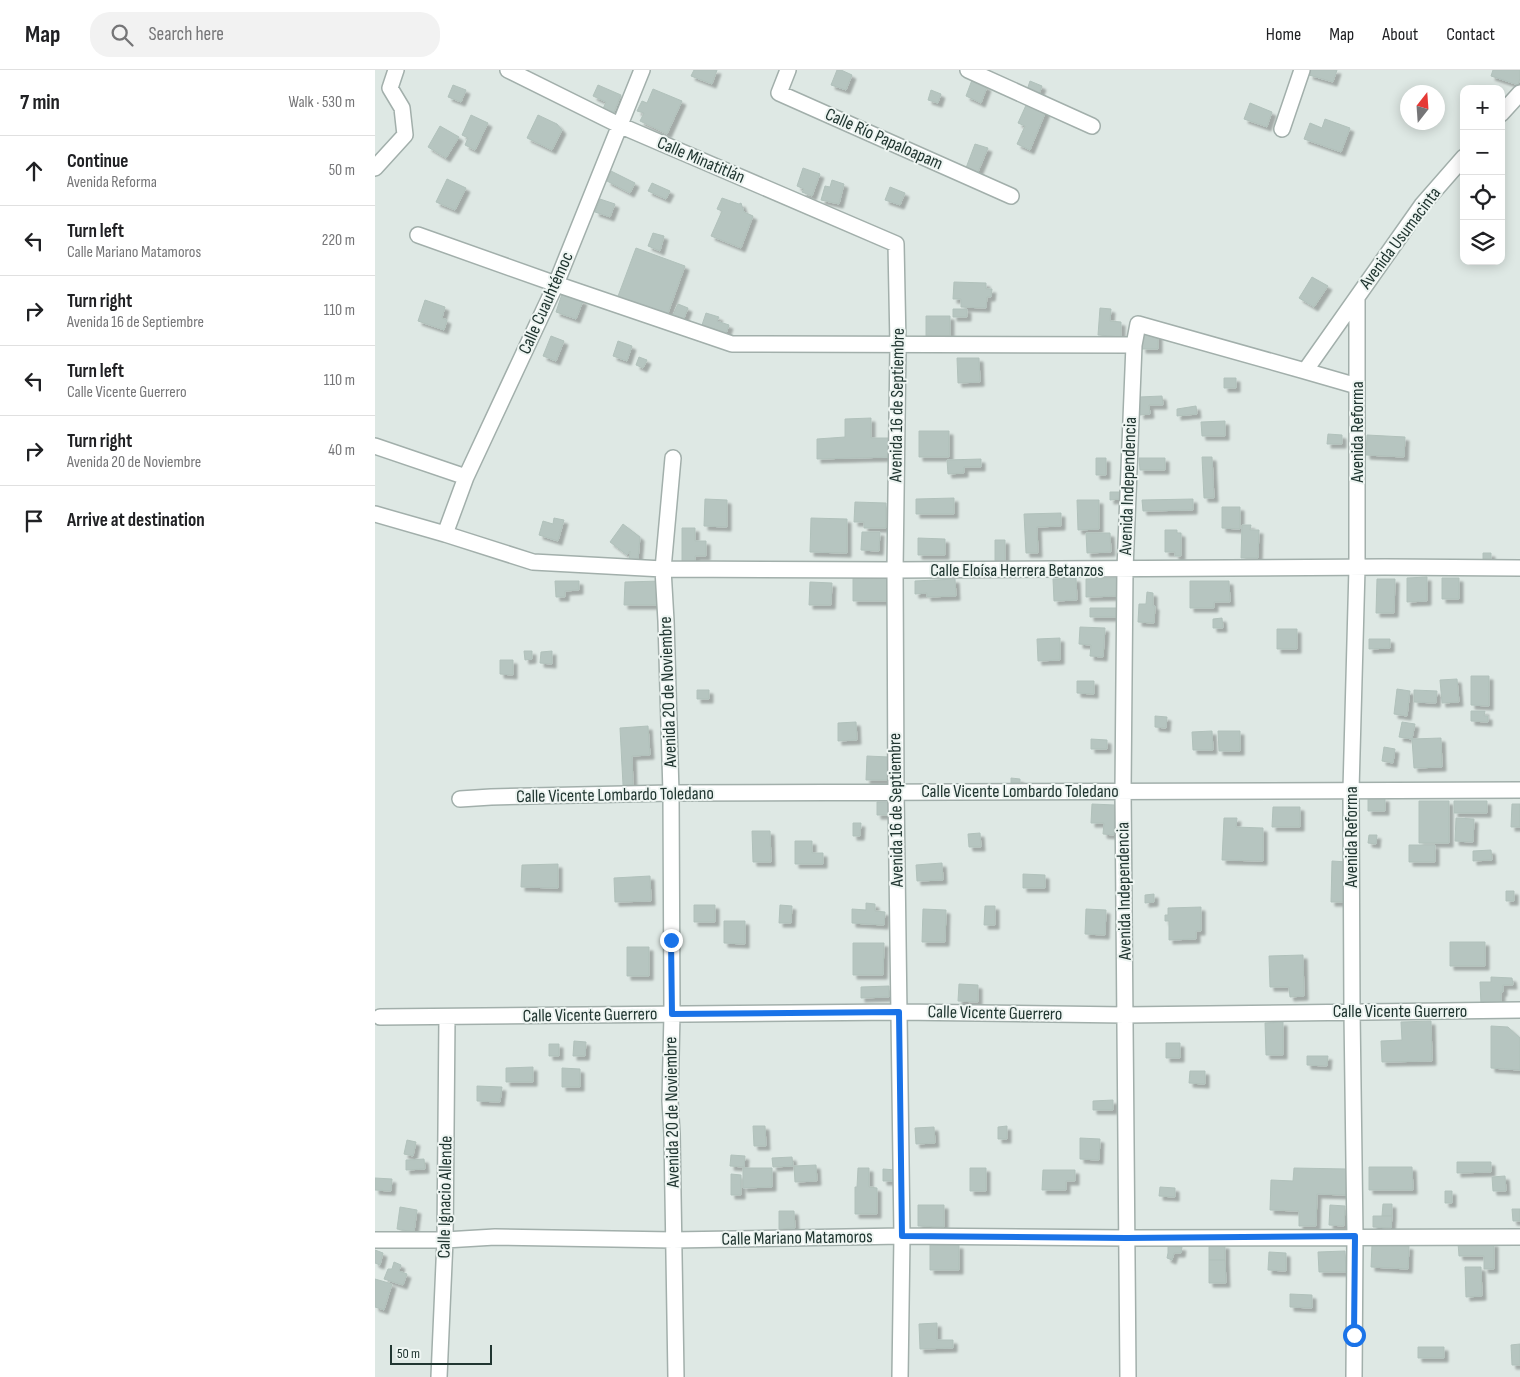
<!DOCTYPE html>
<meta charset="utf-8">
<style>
:root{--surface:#fff;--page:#f2f2f2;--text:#202124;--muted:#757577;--line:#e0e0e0}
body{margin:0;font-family:"Sofia Sans Condensed",sans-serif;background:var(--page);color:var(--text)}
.controls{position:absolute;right:15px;top:15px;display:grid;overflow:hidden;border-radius:10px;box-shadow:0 2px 12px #0003}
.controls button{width:45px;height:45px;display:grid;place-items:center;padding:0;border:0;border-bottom:1px solid var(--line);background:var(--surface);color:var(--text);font:25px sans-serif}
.compass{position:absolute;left:1025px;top:15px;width:45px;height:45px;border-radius:50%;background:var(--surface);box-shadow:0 2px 12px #0003;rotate:17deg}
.scale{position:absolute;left:15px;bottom:12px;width:102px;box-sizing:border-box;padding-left:5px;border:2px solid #213631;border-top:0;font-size:14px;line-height:18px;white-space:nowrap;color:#213631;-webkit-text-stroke:4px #eef5f2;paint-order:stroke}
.stop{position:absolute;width:15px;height:15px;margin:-11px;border:4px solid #1a73e8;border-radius:50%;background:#fff}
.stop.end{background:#1a73e8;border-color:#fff;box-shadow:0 1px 5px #0008}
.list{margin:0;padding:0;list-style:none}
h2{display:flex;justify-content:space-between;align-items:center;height:65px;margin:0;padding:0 20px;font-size:21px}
h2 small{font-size:16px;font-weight:400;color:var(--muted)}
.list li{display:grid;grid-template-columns:32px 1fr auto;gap:15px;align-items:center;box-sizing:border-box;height:70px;padding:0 20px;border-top:1px solid var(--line)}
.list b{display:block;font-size:19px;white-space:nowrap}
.list p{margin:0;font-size:16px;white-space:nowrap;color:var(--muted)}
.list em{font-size:16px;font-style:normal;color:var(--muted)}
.icon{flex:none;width:28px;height:28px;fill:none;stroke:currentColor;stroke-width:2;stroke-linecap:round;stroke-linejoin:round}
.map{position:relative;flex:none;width:1145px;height:1307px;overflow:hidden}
header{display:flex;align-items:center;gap:30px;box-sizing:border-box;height:70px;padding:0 25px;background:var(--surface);border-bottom:1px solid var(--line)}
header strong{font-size:24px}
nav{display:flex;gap:28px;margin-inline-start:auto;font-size:18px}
.search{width:350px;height:45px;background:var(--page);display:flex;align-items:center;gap:12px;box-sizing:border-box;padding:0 18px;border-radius:20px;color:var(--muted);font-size:19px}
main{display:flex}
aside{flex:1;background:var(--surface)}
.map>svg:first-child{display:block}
.building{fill:#b6c5c0;stroke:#b1c1bb;filter:url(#shadow)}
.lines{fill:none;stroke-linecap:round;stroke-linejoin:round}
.minor-casing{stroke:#a2afab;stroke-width:18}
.minor{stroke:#fff;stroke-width:15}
.route{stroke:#1a73e8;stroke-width:6}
.labels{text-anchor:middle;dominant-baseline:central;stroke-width:4;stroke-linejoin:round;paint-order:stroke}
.street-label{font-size:18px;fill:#213631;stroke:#eef5f2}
</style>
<header>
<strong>Map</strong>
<div class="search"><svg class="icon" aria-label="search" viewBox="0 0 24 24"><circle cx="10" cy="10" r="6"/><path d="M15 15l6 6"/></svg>Search here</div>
<nav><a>Home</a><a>Map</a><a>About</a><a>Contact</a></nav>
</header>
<main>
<aside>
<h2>7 min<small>Walk · 530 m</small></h2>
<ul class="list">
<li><svg class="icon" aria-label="ahead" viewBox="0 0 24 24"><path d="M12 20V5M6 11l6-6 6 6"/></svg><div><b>Continue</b><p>Avenida Reforma</p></div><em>50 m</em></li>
<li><svg class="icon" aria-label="left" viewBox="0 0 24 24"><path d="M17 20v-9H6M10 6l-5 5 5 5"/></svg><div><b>Turn left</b><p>Calle Mariano Matamoros</p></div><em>220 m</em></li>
<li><svg class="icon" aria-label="right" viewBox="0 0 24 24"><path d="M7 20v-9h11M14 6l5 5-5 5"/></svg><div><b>Turn right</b><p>Avenida 16 de Septiembre</p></div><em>110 m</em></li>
<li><svg class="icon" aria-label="left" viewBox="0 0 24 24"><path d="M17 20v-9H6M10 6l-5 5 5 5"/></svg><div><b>Turn left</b><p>Calle Vicente Guerrero</p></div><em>110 m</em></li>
<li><svg class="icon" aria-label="right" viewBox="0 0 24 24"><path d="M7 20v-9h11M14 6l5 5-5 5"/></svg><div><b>Turn right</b><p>Avenida 20 de Noviembre</p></div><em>40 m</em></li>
<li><svg class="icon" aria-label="arrive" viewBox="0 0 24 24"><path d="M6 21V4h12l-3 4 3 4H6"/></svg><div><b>Arrive at destination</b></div></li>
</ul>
</aside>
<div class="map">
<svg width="1145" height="1307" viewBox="0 0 1145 1307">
<defs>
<filter id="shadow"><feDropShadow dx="4" dy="4" stdDeviation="1" flood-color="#0004"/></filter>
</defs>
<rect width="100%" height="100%" fill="#dee8e4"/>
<path class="building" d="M319 0H342L337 14 316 6Z
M462 0H466L477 5 471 20 456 15Z
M936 0H962L958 12 934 5Z
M1118 0H1145V8L1143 15 1116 6Z
M597 10 612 17 606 33 591 26Z
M655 11 667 16 664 24 652 20Z
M78 15 91 20 86 32 73 27Z
M223 15 246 25 238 45 227 41 231 32 218 26Z
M278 19 307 31 292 64 265 51 269 43 262 41 267 31 272 33Z
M556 20 566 24 563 33 553 30Z
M652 33 671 41 655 80 642 74 650 56 643 53Z
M875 33 897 42 892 57 869 49Z
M96 45 113 53 100 80 90 75 93 68 87 65Z
M163 45 182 54 187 60 177 80 152 68Z
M950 49 975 58 966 82 929 69 935 53 947 58Z
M65 56 84 67 71 88 53 77Z
M600 74 613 78 603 102 591 98Z
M428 98 445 104 437 126 427 122 429 119 422 116Z
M236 101 260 113 255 123 232 111Z
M72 109 91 118 80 140 61 132Z
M457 110 469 114 464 134 446 130 450 116 455 117Z
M277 113 295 121 291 129 273 121Z
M515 117 530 123 525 135 510 130Z
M347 128 364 134 366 133 369 142 378 146 366 178 336 166 347 141 342 139Z
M225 129 240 134 235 147 220 142Z
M278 163 289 166 285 181 273 176Z
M261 178 310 196 292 246 242 229Z
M937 207 953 216 939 237 924 228Z
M579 212 611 213V219H617L616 227H612L611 238 586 237V229H578Z
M187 224 208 231 201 249 181 242Z
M50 230 70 237 67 248 72 250 69 260 43 251Z
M303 234 313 238 308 251 297 247Z
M725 238 736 239 735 251 746 252V267L723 265Z
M578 239H592V247H578Z
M331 243 344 247 342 251 354 255 350 267 339 263 340 259 327 255Z
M551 246H575V266H551Z
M767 264H783V279H767Z
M176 266 189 271 181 291 168 286Z
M243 271 257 276 252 291 238 286Z
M264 287 272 290 268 298 261 295Z
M582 288H604L605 312 583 313Z
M849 308H861V318H849Z
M787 326 788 335H774L775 344 765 345 764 327Z
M821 336 822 344 802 346V339Z
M496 348V368H517V387L442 389V369L470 367V349Z
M850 351V366H827L826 352Z
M544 361H574V387H544Z
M953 364 967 365V374H952Z
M992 365 1030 367 1029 387 991 385Z
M827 387H837L839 428H829Z
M721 388H731V405H721Z
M764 388H790V400H765Z
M606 389V397H589V403L573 404 572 390Z
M735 422H745V429L735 430Z
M579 428V444H541V429Z
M330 429 352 430V457L329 456Z
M818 429V440L768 441 767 430Z
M702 430H724V459L703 460Z
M480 432 511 433V458H489V452H479Z
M847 437H865V459L847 458Z
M686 443V456L662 457 663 483H651L649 444Z
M179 448 189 450 183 471 164 465 168 451 178 454Z
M436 448 472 449V483L435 482Z
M248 454 265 467 263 490H254L255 481 252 485 235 472Z
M867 455H876L875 460H884L883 488H866Z
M307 458H320V471H331V486H320V492H307Z
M790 460H802V463H806V486H800V482H790Z
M487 462H505L504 481 486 480Z
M711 463H735L736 482 712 483Z
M543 468 570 469V485H543Z
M620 470H630V492L620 491Z
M1108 483H1116V489H1108Z
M1052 507V531L1032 532V508Z
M478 508H515L514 531H478Z
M701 508 702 530 679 531 678 509Z
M744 508 745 526 711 527V509Z
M1067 508H1084V529H1067Z
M580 509 581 526 552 527V523L540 524V511Z
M1002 509H1020L1019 543H1001Z
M180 511H204V520L190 521V527H181Z
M286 511V535H249L250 512Z
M815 511H854L855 532H839V538H815Z
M435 512 457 513 456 535H434Z
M772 522 778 523V536H780L779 553 763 552 764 534H771Z
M715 538H746V547H715Z
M847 548 848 558H838V549Z
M705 557 730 558 728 587 715 586 716 575 704 574Z
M902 559H922V579H902Z
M685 568V590L663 591 662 569Z
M994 569H1015V578L994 579Z
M149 581H157V589L150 590Z
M177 581V594L165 593 166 582Z
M125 590H138V605L125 604Z
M1096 606H1114V636L1096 635Z
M1082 609 1084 632 1067 633 1065 610Z
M702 611H719V624L702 623Z
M1022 619 1035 621 1032 646 1019 644Z
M322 620H334V629H322Z
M1039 620 1062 621 1061 633 1039 632Z
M1096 641H1110L1109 646H1113V652L1096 651Z
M780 646 792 647 791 658 780 657Z
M481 652 482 670 463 671V653Z
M1027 652 1040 654 1037 669 1024 667Z
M273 656 275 685 257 686 258 715H248L245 658Z
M837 661 838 680H818L817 662Z
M843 661H865V681H844Z
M1066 668 1067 697 1039 698 1037 669Z
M716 669 732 670V679H716Z
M1009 677 1020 679 1018 693 1007 691Z
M492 686 514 687V710H491Z
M636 708 645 709V713H636Z
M993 728H1010V741H993Z
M1044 731H1074V773H1044Z
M1079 731H1112V743H1079Z
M502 732H517V745H502Z
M717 734 740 735 739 765 728 764 729 753H716Z
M1137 734H1145V757H1136Z
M898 737H925V757H897Z
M849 748H862L861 757 888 758V791L847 790Z
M1081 748 1099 749 1098 772 1080 771Z
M478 753H486L485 766H478Z
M377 761H395L396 792H378Z
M605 763 606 777H594L593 764Z
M994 765H1002L1001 774 993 773Z
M420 771H437V783H448V794H420Z
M1034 775H1060V792H1034Z
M1116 780 1117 790 1098 791V781Z
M957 791 972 792V832H956Z
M567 793 568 810 542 811 541 795Z
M183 794V818L146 817 147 795Z
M648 804 670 805V818H648Z
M275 806 276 831 240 832 239 808Z
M1131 821H1139V831H1131Z
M779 824V832L770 833V825Z
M491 833 500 834V841L510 842 509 855 477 853V839L491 840Z
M319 835H340V852H319Z
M405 835 417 836 416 853H404Z
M610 836H620V855H609Z
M826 837V861H821V869L794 870V851H790V845H793V838Z
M548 839 571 840 570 872H547Z
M711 839 731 840 730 865 710 864Z
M349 851H370V874L349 873Z
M1075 872H1110V896H1075Z
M478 873H509L508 905H478Z
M252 877H274V906H252Z
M928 885 929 926 915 927 914 917H895L894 886Z
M1116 907 1137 908 1138 915H1128V922H1126V932L1106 935 1105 912H1116Z
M584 914 603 915V932L583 931Z
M514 916V927L486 928V917Z
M1056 951 1057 991 1007 992 1006 971 1027 970 1026 952Z
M908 952V985H891L890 953Z
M1116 956 1133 957 1145 968V1000L1116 998Z
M199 971 211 972 210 986H198Z
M791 973H805V988H791Z
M174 974H184V986H174Z
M932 986H953L952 996 932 995Z
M158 997V1012H131V998Z
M187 998 205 999V1017H187Z
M815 1001H830V1014L814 1013Z
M102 1016 127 1017 125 1032 102 1031Z
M738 1030V1040H718V1031Z
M378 1056H390L391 1076H379Z
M632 1056V1069H623V1057Z
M559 1057 560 1073 541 1074 540 1058Z
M705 1068 725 1069 724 1090 705 1089Z
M32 1070 41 1072 38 1086 29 1084Z
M356 1085 370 1086 369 1097 355 1096Z
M417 1087 418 1096 398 1097 397 1088Z
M49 1089 50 1099 31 1100V1090Z
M1082 1092H1116V1102L1082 1103Z
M441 1095 442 1111 420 1112 419 1096Z
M994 1097H1037L1038 1120H994Z
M368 1098H397V1117L368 1118Z
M483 1098H494V1117L502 1118V1144H480V1117H482Z
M595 1098H611V1121H595Z
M919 1098 972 1099 971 1125 942 1124 941 1156H924V1141L895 1140 896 1110 918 1111Z
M508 1099 521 1100V1111H508Z
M668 1100H700V1111H691V1120H667Z
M356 1104 366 1105V1125H356Z
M1130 1106 1131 1121H1118L1117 1107Z
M0 1108 17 1109 16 1121 0 1120Z
M785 1117 800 1118V1127L784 1126Z
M1070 1121H1077V1133H1070Z
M1008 1134H1017V1146H1007Z
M543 1135H569V1157L543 1156Z
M955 1135 970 1136 969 1156 954 1155Z
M25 1137 42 1140 39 1162 22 1159Z
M1137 1139H1145V1151H1138Z
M404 1141H419L420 1158 404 1159Z
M998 1146H1017L1016 1158 998 1157Z
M1083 1173H1119V1199H1109V1186H1084Z
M997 1174 1034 1176 1033 1199 996 1197Z
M555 1175H584V1200H555Z
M834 1175H850V1190H834Z
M793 1176 807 1177 806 1183H799L797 1190 792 1188 793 1183Z
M0 1180 8 1183 5 1195 0 1193Z
M970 1181 971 1202H944L943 1182Z
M894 1182 911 1183V1201L893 1200Z
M834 1190H850L851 1213H834Z
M19 1192 26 1195 24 1201 32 1204 28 1215 9 1209 13 1199H17Z
M1090 1197H1106L1107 1226 1091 1227Z
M0 1209 17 1214 9 1240 0 1237Z
M915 1224 937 1225V1238L915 1237Z
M562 1253V1270H578V1278L545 1279 544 1254Z
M1145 1274V1295H1137L1136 1275Z
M1043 1277H1069V1288H1043Z"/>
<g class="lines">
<g class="minor-casing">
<path id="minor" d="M133 0 244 55 521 174 523 275 520 500 521 722 527 1166 525 1307
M413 0 404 23 636 126
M593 0 717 56
M1126 44 1145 23
M907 59 927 0
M0 98 30 65 27 38 15 18 21 0
M43 165 181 214 357 274 759 275
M930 301 982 316
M0 376 91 407
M298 388 288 499 291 551 296 723 297 944 295 1031 297 1064 301 1307
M0 444 70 464 158 492 288 499 520 500 1010 497 1145 498
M70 464 91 407 181 214 267 0
M85 729 116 727 296 723 1145 720
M5 947 524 942 750 945 1145 940
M0 1170H70L120 1167 298 1170 527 1166 751 1168 1145 1167
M64 1307 70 1170 72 947
M753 1307 748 721 750 499 759 275 763 254 930 301 1047 135 1089 87
M979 1307 980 1166 977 942 976 720 982 498V227"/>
</g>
<use href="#minor" class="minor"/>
</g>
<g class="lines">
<path class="route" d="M296 870 297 944 524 942 527 1166 751 1168 980 1166 979 1265"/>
</g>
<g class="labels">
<g class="street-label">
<text transform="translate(509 69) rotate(24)">Calle Río Papaloapam</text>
<text transform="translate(326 90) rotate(23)">Calle Minatitlán</text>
<text transform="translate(1025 168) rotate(-53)">Avenida Usumacinta</text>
<text transform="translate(171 233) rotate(-66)">Calle Cuauhtémoc</text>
<text transform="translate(522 335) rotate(-89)">Avenida 16 de Septiembre</text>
<text transform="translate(982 362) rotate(-90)">Avenida Reforma</text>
<text transform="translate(753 416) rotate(-88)">Avenida Independencia</text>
<text x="642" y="500">Calle Eloísa Herrera Betanzos</text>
<text transform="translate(293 622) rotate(-92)">Avenida 20 de Noviembre</text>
<text x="645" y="721">Calle Vicente Lombardo Toledano</text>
<text transform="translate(240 725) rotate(-1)">Calle Vicente Lombardo Toledano</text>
<text transform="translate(521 740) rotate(-91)">Avenida 16 de Septiembre</text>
<text transform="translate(976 767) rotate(-90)">Avenida Reforma</text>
<text transform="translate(749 821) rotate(-91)">Avenida Independencia</text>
<text x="1025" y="941">Calle Vicente Guerrero</text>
<text transform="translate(620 943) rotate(1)">Calle Vicente Guerrero</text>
<text transform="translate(215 945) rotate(-1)">Calle Vicente Guerrero</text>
<text transform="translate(297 1042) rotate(-91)">Avenida 20 de Noviembre</text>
<text transform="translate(70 1127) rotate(-89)">Calle Ignacio Allende</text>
<text transform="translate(422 1168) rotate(-1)">Calle Mariano Matamoros</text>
</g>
</g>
</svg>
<div class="controls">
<button>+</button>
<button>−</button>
<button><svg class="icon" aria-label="locate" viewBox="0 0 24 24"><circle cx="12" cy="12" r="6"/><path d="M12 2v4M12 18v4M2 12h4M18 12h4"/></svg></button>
<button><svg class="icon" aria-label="layers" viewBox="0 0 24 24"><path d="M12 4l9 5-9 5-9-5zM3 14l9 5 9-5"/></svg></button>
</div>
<svg class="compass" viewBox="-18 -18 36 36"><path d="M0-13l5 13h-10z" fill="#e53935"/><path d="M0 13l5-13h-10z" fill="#757577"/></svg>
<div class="scale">50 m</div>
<div class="stop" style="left:979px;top:1265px"></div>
<div class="stop end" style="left:296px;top:870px"></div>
</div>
</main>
